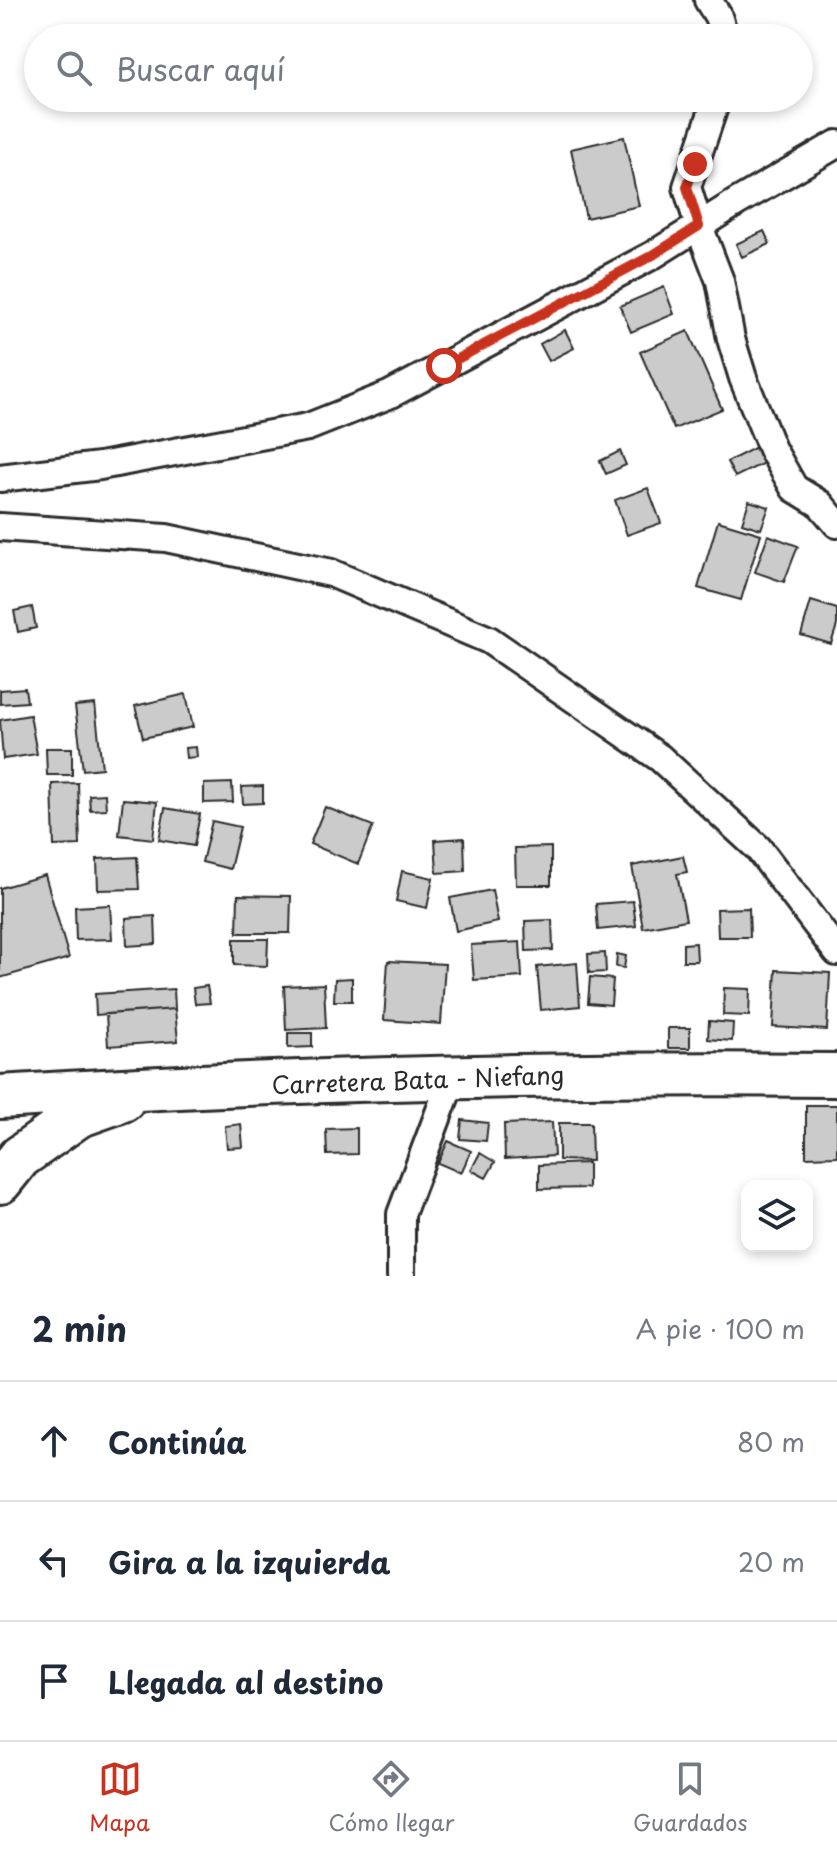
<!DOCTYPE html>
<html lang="es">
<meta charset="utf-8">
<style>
:root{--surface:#fff;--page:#f6f6f7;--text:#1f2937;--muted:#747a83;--line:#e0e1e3;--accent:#c8321e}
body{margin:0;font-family:"Playpen Sans",sans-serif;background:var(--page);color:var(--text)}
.controls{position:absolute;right:24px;bottom:24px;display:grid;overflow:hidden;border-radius:16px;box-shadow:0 4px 12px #0003}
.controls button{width:72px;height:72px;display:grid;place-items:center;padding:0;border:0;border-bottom:2px solid var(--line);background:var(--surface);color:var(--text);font:40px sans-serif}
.stop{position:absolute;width:24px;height:24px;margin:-18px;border:6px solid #c8321e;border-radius:50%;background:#fff}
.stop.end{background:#c8321e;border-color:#fff;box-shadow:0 2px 8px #0008}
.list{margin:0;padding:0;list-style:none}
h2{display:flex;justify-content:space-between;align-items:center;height:104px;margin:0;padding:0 32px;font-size:34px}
h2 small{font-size:26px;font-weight:400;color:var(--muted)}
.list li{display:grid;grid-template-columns:52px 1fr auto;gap:24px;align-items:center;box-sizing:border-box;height:120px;padding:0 32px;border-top:2px solid var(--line)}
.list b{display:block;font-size:30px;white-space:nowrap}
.list em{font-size:26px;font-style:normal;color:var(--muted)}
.icon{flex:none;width:44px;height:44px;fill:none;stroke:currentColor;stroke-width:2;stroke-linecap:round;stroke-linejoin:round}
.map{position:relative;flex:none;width:837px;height:1276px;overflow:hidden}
.search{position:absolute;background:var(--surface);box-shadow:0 4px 12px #0003;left:24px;right:24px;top:24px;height:88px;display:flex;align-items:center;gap:20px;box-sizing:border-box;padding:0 28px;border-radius:44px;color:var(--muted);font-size:30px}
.sheet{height:464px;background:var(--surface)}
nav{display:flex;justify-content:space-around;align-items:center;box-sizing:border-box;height:112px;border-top:2px solid var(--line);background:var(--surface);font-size:22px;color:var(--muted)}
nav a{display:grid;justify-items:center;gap:4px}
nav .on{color:var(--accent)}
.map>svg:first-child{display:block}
.building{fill:#cbcbcb;stroke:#2b2b2b;stroke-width:2}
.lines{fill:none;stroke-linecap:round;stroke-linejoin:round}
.minor-casing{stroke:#2b2b2b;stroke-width:32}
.primary-casing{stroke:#2b2b2b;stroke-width:48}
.minor{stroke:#fff;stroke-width:26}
.primary{stroke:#fff;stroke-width:42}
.route{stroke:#c8321e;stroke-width:10}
.labels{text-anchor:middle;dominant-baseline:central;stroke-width:6;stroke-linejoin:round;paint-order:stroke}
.street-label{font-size:24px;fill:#2b2b2b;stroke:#fff}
</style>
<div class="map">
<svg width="837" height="1276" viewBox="0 0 837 1276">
<rect width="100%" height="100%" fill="#fff"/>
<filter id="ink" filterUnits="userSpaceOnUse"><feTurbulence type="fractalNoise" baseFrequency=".0125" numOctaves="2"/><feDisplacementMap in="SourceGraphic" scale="16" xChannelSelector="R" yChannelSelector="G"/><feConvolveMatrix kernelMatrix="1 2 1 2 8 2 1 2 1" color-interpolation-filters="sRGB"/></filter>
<g filter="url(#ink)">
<path class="building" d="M701 31 703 38H671Z
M582 98H616L617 103 585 110Z
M624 137 639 206 586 218 571 149Z
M764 231 770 244 742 257 736 244Z
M664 287 674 314 631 332 620 306Z
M565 330 574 348 549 361 540 344Z
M688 331 722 409 674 429 640 352Z
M760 445 768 461 735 477 727 462Z
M620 451 626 465 606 474 600 461Z
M648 488 661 523 627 535 615 500Z
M749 501 769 507 761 529 742 523Z
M718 521 761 534 741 600 698 588Z
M768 535 798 546 784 582 755 572Z
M811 601 837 609V625L831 644 801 635Z
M32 607 36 628 18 632 14 611Z
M25 688 27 702 0 704V690Z
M186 694 193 727 143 738 135 706Z
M95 704 102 768 83 770 75 706Z
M30 715 37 754 3 759 0 720Z
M196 747 197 757 186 758 185 748Z
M46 748H72V775H47Z
M78 783 80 845 54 846 52 784Z
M232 783 233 802 204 803V784Z
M263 786V803L243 804 242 787Z
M105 794 106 809 90 810 89 795Z
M123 799 157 802 153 839 119 835Z
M325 807 373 826 358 864 310 844Z
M165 808 200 814 194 846 159 840Z
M212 821 240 827 230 869 202 862Z
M464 838 465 871 437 873 435 840Z
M551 847V885H516L515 848Z
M683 856 687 872 677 874 686 920 643 928 632 866Z
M137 857 139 889 98 890 97 859Z
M402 871 433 878 427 908 396 901Z
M45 875 69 958 0 978V888Z
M492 890 498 922 456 931 450 898Z
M238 895 291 896 290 933H237Z
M633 901 636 926 598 930 596 904Z
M110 905 112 939 76 940 75 907Z
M749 908 750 937H718L717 909Z
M155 916 156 944 127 946 126 918Z
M552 920 553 950 526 951 525 921Z
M234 939H268L267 966 234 965Z
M520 942 522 977 474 980 471 945Z
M696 943 697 961H683V944Z
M605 953 606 972 589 973 588 954Z
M617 954 626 956 624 968 616 967Z
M388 961 445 964 441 1024 384 1020Z
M577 963 580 1006 541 1010 537 967Z
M776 970 830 973 827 1030 773 1027Z
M590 977 613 979 611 1005 588 1003Z
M352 978V1001H334L335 979Z
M324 984 326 1028 286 1030 284 986Z
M207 986 210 1003 195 1004 193 988Z
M724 988 750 989 749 1016 723 1015Z
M174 989 175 1009 96 1015 95 994Z
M175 1009 178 1041 108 1046 106 1014Z
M709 1021 733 1023 732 1041 708 1039Z
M668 1028H690V1048H668Z
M288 1033H312V1047L288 1048Z
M806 1105H837V1156L806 1157Z
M462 1120 488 1123 486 1141 460 1139Z
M552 1122 554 1156 505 1159 504 1124Z
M559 1123H591L592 1161 559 1160Z
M241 1124 243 1147 227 1148 225 1126Z
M357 1128V1154L327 1155 326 1129Z
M448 1141 471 1151 461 1173 438 1163Z
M480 1153 495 1162 486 1178 471 1170Z
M588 1163V1188L539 1189V1165Z"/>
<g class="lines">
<g class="minor-casing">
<path id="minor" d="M708 0 718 16 725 38
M717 98 687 187 699 226 720 281 731 339 743 378 772 449 794 488 820 504 837 524
M0 478 100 466 308 427 391 394 653 255 737 202 837 144
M0 527 166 538 331 573 489 640 660 758 758 848 837 952
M401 1276V1214L453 1076"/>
</g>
<g class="primary-casing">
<path id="primary" d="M0 1097C279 1079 558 1072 837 1075
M0 1182 20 1157 78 1116 123 1100"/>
</g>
<use href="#minor" class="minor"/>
<use href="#primary" class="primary"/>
</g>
</g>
<g class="lines" filter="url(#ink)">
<path class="route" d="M444 366 653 255 699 226 687 187 695 164"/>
</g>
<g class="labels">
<g class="street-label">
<text transform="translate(418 1079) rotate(-2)">Carretera Bata - Niefang</text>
</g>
</g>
</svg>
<div class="controls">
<button><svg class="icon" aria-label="layers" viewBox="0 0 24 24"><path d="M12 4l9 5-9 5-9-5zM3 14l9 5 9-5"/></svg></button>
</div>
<div class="stop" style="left:444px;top:366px"></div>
<div class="stop end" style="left:695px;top:164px"></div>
<div class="search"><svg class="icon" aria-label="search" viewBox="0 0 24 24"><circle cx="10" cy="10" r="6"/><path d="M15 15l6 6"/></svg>Buscar aquí</div>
</div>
<section class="sheet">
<h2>2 min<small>A pie · 100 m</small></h2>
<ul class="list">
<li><svg class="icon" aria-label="ahead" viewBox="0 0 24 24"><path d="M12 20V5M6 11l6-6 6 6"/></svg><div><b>Continúa</b></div><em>80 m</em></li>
<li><svg class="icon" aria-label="left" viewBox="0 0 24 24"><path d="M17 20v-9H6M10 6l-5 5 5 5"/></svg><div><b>Gira a la izquierda</b></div><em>20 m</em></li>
<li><svg class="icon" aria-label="arrive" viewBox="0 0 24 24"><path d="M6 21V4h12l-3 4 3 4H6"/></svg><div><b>Llegada al destino</b></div></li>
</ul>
</section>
<nav>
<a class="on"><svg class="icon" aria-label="map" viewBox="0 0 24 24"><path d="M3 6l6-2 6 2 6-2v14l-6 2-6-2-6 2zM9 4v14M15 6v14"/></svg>Mapa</a>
<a><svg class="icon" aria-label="directions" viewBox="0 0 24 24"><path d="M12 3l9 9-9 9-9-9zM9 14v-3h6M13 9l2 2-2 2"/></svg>Cómo llegar</a>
<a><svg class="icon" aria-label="saved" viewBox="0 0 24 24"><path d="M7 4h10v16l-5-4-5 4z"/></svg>Guardados</a>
</nav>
